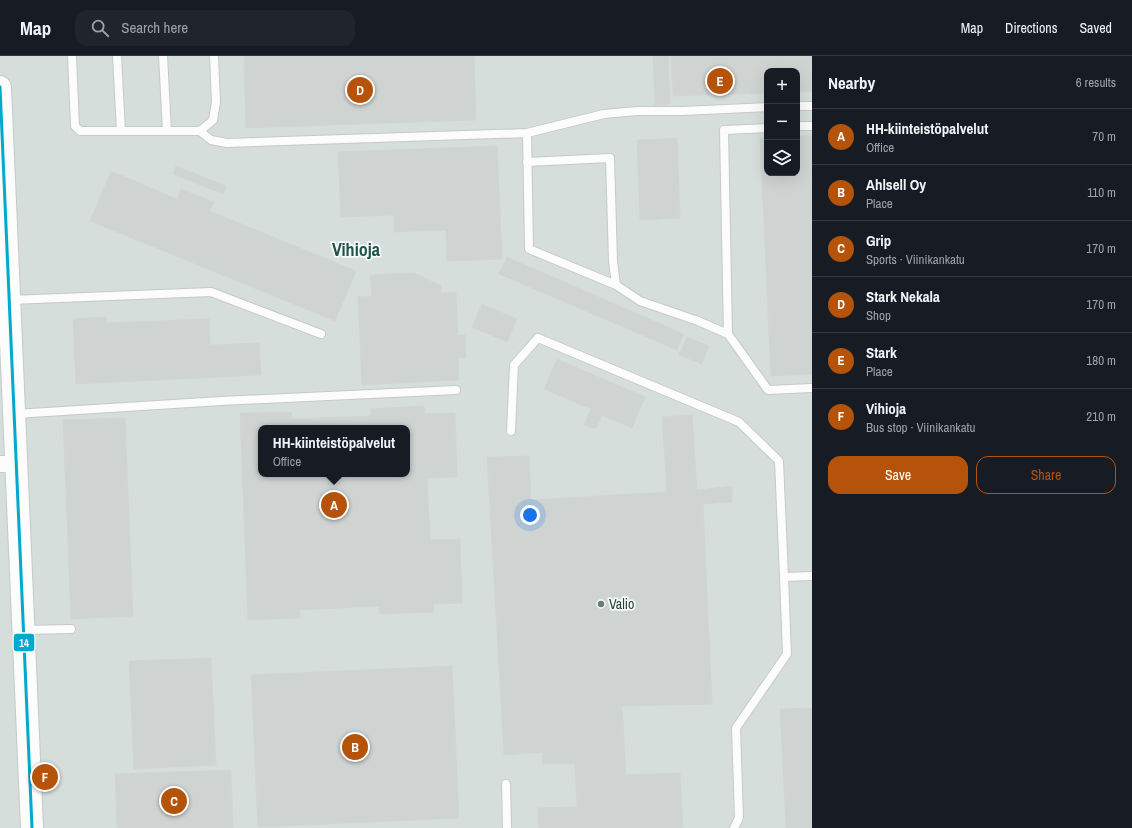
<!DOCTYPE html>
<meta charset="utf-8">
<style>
:root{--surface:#171b24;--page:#20242c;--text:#f1f3f6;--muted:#9ea1a6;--line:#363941;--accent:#b45309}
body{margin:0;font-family:"Archivo Narrow",sans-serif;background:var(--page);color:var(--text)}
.controls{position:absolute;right:12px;top:12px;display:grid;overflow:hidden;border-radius:8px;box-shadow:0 4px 16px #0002}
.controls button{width:36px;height:36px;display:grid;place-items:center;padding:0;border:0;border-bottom:1px solid var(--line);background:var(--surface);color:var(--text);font:20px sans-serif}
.you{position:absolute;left:530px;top:459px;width:14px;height:14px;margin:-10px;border:3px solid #fff;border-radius:50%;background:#1a73e8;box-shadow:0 0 0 6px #1a73e833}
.badge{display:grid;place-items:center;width:26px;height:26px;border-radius:50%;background:var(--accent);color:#fff;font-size:13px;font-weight:700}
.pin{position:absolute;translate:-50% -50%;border:2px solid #fff;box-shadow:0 1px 4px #0006}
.popup{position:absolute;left:258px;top:369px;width:152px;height:52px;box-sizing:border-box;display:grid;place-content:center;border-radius:8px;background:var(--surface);filter:drop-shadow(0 1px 3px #0005);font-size:13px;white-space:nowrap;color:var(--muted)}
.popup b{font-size:15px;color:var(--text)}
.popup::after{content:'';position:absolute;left:50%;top:100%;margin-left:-8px;border:8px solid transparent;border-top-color:var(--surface)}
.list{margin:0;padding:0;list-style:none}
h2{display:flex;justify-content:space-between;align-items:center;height:52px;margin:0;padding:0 16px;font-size:17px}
h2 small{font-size:13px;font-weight:400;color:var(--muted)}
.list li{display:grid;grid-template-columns:26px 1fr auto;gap:12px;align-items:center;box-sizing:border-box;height:56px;padding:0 16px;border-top:1px solid var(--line)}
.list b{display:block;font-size:15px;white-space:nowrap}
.list p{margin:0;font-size:13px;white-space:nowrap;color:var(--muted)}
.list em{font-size:13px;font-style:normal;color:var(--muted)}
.actions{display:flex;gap:8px;padding:12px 16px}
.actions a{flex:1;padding:9px 0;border:1px solid var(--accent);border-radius:12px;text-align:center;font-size:14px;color:var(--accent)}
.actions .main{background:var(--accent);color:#fff}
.icon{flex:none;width:22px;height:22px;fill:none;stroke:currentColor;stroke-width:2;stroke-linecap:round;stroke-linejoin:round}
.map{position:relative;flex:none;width:812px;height:772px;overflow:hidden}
header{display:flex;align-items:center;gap:24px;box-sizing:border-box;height:56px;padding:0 20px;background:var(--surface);border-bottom:1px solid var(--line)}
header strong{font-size:19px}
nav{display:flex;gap:22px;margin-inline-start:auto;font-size:14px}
.search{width:280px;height:36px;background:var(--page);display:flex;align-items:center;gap:10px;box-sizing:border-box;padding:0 14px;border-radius:12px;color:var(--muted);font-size:15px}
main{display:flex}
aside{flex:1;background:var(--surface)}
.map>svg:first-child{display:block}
.built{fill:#d6dedb;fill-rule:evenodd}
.building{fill:#cfd4d2;stroke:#d1d6d4;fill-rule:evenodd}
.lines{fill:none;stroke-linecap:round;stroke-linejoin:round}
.service-casing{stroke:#c5cac8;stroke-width:10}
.minor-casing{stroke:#c5cac8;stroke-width:18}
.secondary-casing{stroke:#c3cbc8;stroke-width:24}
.service{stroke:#fcfcfc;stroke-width:8}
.minor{stroke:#fcfcfc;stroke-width:16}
.secondary{stroke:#fcfcfc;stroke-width:22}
.bus-1-casing{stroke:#f7fbf9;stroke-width:6}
.bus-1{stroke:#00a9ce;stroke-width:3}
.poi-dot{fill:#697e78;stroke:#f7fbf9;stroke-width:1.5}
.labels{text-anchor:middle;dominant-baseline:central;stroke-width:3.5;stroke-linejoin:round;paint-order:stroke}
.poi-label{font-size:14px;fill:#24423a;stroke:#f7fbf9;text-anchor:start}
.district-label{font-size:18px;font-weight:bold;fill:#1f5548;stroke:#f7fbf9}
.line-badge{stroke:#f7fbf9;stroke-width:1.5}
.badge-label{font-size:11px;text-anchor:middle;font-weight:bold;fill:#fff}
</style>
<header>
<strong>Map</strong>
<div class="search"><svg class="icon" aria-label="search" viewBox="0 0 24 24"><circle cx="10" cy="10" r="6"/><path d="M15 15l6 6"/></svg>Search here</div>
<nav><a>Map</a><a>Directions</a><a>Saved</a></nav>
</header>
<main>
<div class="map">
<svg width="812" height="772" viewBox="0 0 812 772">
<rect width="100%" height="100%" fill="#e8edeb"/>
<path class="built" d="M0 0H812V772H0ZM767 15H797V117H767ZM261 372H407V418H261Z"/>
<path class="building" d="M244 0H474L476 64 246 72Z
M653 0H668L670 48 655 49Z
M671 0H812V35L797 36V15H767V37L673 40Z
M812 79V318L771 320 760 82 767 81V117H797V80Z
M677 82 680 162 640 164 637 84Z
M497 90 502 203 447 205 446 174 394 176V159L341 161 338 96Z
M176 110 226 130 223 138 173 118Z
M111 115 177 143 181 133 214 146 210 155 356 215 335 265 90 165Z
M507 201 684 278 677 294 499 218Z
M414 217 441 230V237L456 236 458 279H465L466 302H458L459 324 362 329 358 241 372 240 370 219Z
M482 248 517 263 507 286 472 271Z
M107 261V267L209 263 210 289 259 287 261 319 76 328 73 263Z
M687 281 709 290 702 308 679 299Z
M557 303 645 341 632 372 602 359 596 373 584 369 591 353 544 333Z
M424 350 425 358 455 357 457 421 427 422 430 484 460 483 462 547 433 548 434 556 379 558V550L299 554 300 562 248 564 240 357 291 356 292 363 371 360V353ZM261 372H407V418H261Z
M692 359 697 434 732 430V446L703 448 712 648 622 650 626 719 680 717 683 772H539L538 752 577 751 575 708H542L543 696 504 699 487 401 529 400 531 444 667 436 662 361Z
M125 362 133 560 71 563 63 364Z
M211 602 216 709 134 713 129 605Z
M452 610 459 762 258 771 251 619Z
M812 652V772H786L780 653Z
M231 714 233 772H117L115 718Z"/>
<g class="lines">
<g class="service-casing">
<path id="service" d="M72 0 75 70 80 75H200L213 64 216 46 214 0
M117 0 121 75
M163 0 167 75
M797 50H812
M767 51 682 55H637L604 58 527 77 529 193 616 229 640 245 698 265 728 278 768 334 812 332
M797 70H812
M200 75 211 84 227 87 527 77
M527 106 610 102 613 205 616 229
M10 244 211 236 321 278
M728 278 724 74 767 72
M15 358 221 345 456 334
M511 375 514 309 538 282 739 366 779 405 784 521 812 520
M24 574 71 573
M506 728 507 772
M734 772 739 762 736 672 787 598 784 521"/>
</g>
<g class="minor-casing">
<path id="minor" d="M0 408H16"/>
</g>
<g class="secondary-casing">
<path id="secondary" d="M0 31 32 772"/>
</g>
<use href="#service" class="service"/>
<use href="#minor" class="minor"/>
<use href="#secondary" class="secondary"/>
<g class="bus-1-casing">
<path id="bus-1" d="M0 31 32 772"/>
</g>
<use href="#bus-1" class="bus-1"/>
</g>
<circle class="poi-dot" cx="601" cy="548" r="4"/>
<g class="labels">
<g class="poi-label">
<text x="609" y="548">Valio</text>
</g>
<g class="district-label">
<text x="356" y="193">Vihioja</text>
</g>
</g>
<rect class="line-badge" x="13" y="577" width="22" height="19" rx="4" fill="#00a9ce"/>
<g class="badge-label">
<text x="24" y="591">14</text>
</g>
</svg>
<div class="controls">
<button>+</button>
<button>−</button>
<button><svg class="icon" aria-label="layers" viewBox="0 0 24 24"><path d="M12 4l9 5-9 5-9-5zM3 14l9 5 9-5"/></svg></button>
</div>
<div class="you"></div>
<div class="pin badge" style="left:334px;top:449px">A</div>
<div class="popup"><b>HH-kiinteistöpalvelut</b>Office</div>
<div class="pin badge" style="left:355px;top:691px">B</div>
<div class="pin badge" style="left:174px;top:745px">C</div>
<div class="pin badge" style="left:360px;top:34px">D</div>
<div class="pin badge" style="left:720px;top:25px">E</div>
<div class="pin badge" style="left:45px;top:721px">F</div>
</div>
<aside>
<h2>Nearby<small>6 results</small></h2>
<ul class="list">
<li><span class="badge">A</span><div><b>HH-kiinteistöpalvelut</b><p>Office</p></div><em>70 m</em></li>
<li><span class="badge">B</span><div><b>Ahlsell Oy</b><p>Place</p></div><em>110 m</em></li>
<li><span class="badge">C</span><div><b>Grip</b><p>Sports · Viinikankatu</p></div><em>170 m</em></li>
<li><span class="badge">D</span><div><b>Stark Nekala</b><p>Shop</p></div><em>170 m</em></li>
<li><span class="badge">E</span><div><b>Stark</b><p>Place</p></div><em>180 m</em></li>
<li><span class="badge">F</span><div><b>Vihioja</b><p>Bus stop · Viinikankatu</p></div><em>210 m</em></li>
</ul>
<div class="actions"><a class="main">Save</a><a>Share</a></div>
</aside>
</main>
